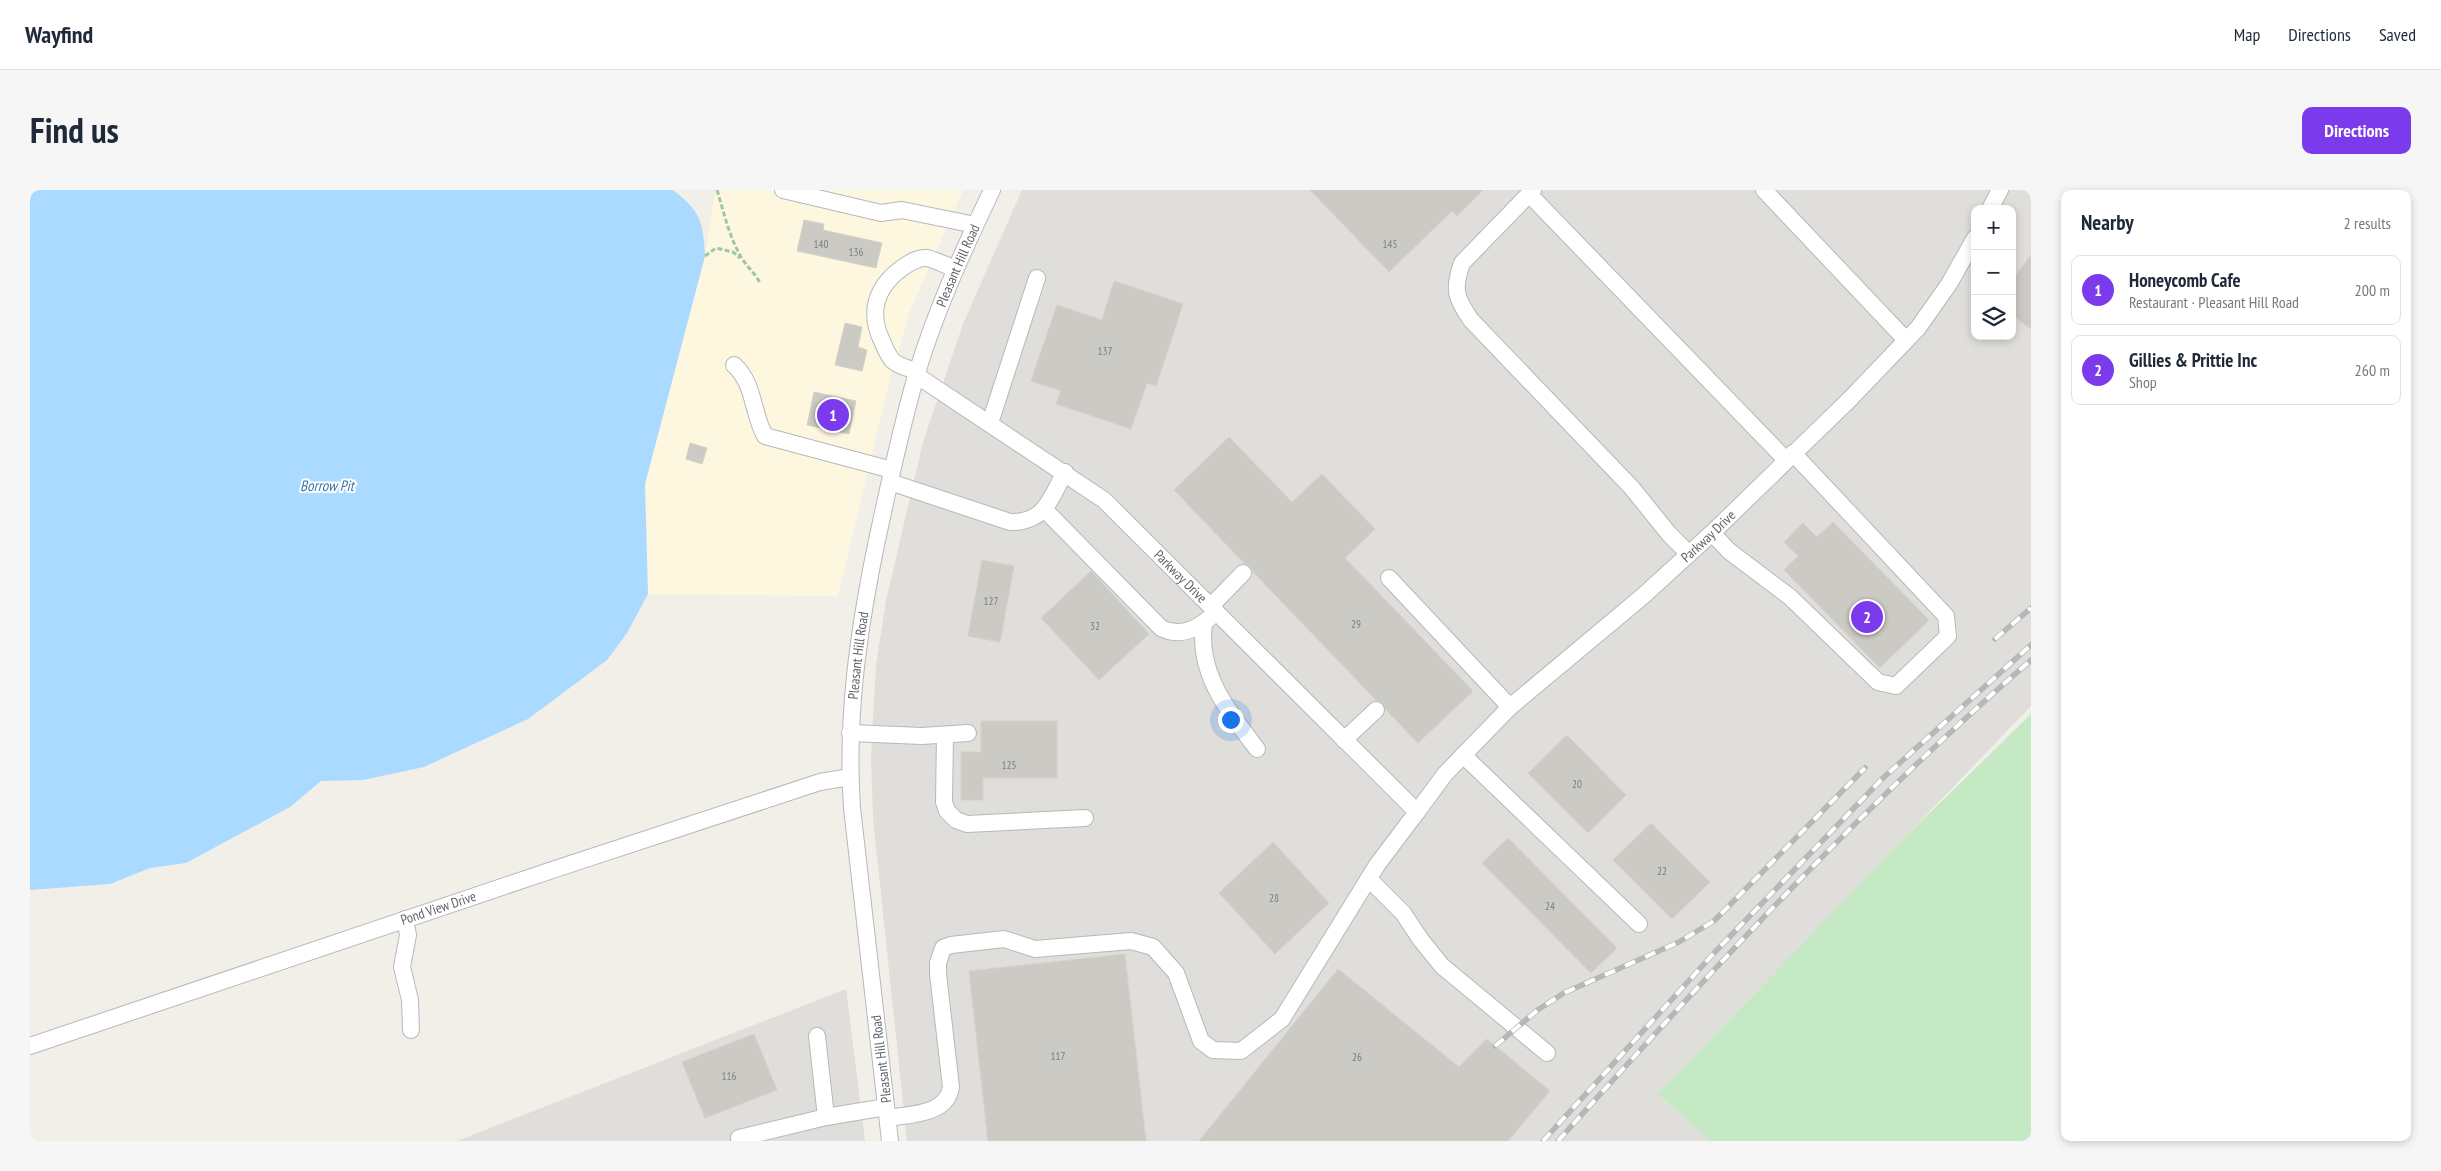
<!DOCTYPE html>
<meta charset="utf-8">
<style>
:root{--surface:#fff;--page:#f6f6f7;--text:#1f2937;--muted:#747a83;--line:#e0e1e3;--accent:#7c3aed}
body{margin:0;font-family:"PT Sans Narrow",sans-serif;background:var(--page);color:var(--text)}
.controls{position:absolute;right:15px;top:15px;display:grid;overflow:hidden;border-radius:10px;box-shadow:0 2px 8px #0003}
.controls button{width:45px;height:45px;display:grid;place-items:center;padding:0;border:0;border-bottom:1px solid var(--line);background:var(--surface);color:var(--text);font:25px sans-serif}
.you{position:absolute;left:1200px;top:529px;width:18px;height:18px;margin:-12px;border:4px solid #fff;border-radius:50%;background:#1a73e8;box-shadow:0 0 0 8px #1a73e833}
.badge{display:grid;place-items:center;width:32px;height:32px;border-radius:50%;background:var(--accent);color:#fff;font-size:16px;font-weight:700}
.pin{position:absolute;translate:-50% -50%;border:2px solid #fff;box-shadow:0 1px 5px #0006}
.list{margin:0;padding:0;list-style:none}
h2{display:flex;justify-content:space-between;align-items:center;height:65px;margin:0;padding:0 20px;font-size:21px}
h2 small{font-size:16px;font-weight:400;color:var(--muted)}
.list li{display:grid;grid-template-columns:32px 1fr auto;gap:15px;align-items:center;box-sizing:border-box;height:70px;margin:0 10px 10px;padding:0 10px;border:1px solid var(--line);border-radius:10px}
.list b{display:block;font-size:19px;white-space:nowrap}
.list p{margin:0;font-size:16px;white-space:nowrap;color:var(--muted)}
.list em{font-size:16px;font-style:normal;color:var(--muted)}
.icon{flex:none;width:28px;height:28px;fill:none;stroke:currentColor;stroke-width:2;stroke-linecap:round;stroke-linejoin:round}
.map{position:relative;flex:none;width:2001px;height:951px;overflow:hidden;border-radius:10px}
header{display:flex;align-items:center;gap:30px;box-sizing:border-box;height:70px;padding:0 25px;background:var(--surface);border-bottom:1px solid var(--line)}
header strong{font-size:24px}
nav{display:flex;gap:28px;margin-inline-start:auto;font-size:18px}
.intro{display:flex;align-items:center;justify-content:space-between;box-sizing:border-box;height:120px;padding:0 30px}
h1{margin:0;font-size:35px}
.button{padding:12px 22px;border-radius:10px;background:var(--accent);color:#fff;font-size:18px;font-weight:700}
main{display:flex;gap:30px;padding:0 30px}
aside{flex:1;background:var(--surface);border-radius:10px;box-shadow:0 2px 8px #0003}
.map>svg:first-child{display:block}
.commercial{fill:#fef7e0}
.industrial{fill:#e0deda;fill-rule:evenodd}
.green{fill:#c5e8c5}
.water{fill:#aadaff}
.building{fill:#cccac5;stroke:#d6d1c6}
.lines{fill:none;stroke-linecap:round;stroke-linejoin:round}
.minor-casing{stroke:#b5b8bc;stroke-width:18}
.path{stroke:#9cc7a9;stroke-width:3;stroke-dasharray:5 2.5;stroke-linecap:butt}
.minor{stroke:#fff;stroke-width:16}
.rail-casing{stroke:#b6b7b8;stroke-width:5.5}
.rail{stroke:#fff;stroke-width:4;stroke-dasharray:11;stroke-linecap:butt}
.labels{text-anchor:middle;dominant-baseline:central;stroke-width:4;stroke-linejoin:round;paint-order:stroke}
.number-label{font-size:11px;fill:#7a7d7f}
.street-label{font-size:14px;fill:#5f6368;stroke:#fff}
.water-label{font-size:15px;font-style:italic;fill:#4174aa;stroke:#fff}
</style>
<header>
<strong>Wayfind</strong>
<nav><a>Map</a><a>Directions</a><a>Saved</a></nav>
</header>
<div class="intro"><h1>Find us</h1><a class="button">Directions</a></div>
<main>
<div class="map">
<svg width="2001" height="951" viewBox="0 0 2001 951">
<rect width="100%" height="100%" fill="#f1efe8"/>
<path class="commercial" d="M685 0H933L880 121 860 188 808 406 618 404 615 294 675 66Z"/>
<path class="industrial" d="M992 0H2001V516L1628 904 1681 951H877L843 628 841 566 846 475 856 411 893 252 933 134ZM1945 19H1982V146H1945Z
M816 799 835 951H427Z"/>
<path class="green" d="M2001 524V951H1681L1628 904 1872 650Z"/>
<path class="water" d="M0 0H643C671 22 673 31 675 66L615 294 618 404 597 443 577 470 498 529 394 577 333 590 291 591 260 617 156 673 120 678 80 694 0 700Z"/>
<path class="building" d="M1280 0H1453L1427 26 1422 21 1359 82Z
M774 30 794 34 793 40 852 53 846 78 767 61Z
M2001 65V139L1982 125V90Z
M1084 91 1153 114 1126 196 1117 193 1101 239 1026 214 1031 201 1001 191 1027 115 1072 130Z
M815 133 832 137 828 157 837 160 832 181 805 175Z
M784 202 826 211 819 244 777 235Z
M1199 247 1262 312 1292 284 1345 339 1315 368 1443 501 1388 553 1356 520 1353 513 1346 510 1223 382 1220 376 1214 373 1144 300Z
M660 253 677 258 672 274 656 269Z
M1803 332 1899 430 1850 478 1754 380 1768 366 1754 352 1773 333 1787 347Z
M952 370 984 376 970 452 938 446Z
M1061 381 1119 444 1069 490 1011 428Z
M951 531H1027V588H953V610H931V562H951Z
M1537 545 1596 605 1558 643 1498 583Z
M1621 633 1680 692 1642 729 1583 670Z
M1478 648 1587 758 1561 783 1452 673Z
M1243 652 1299 713 1245 764 1189 703Z
M1095 764 1116 951H958L939 781Z
M1308 779 1429 877 1457 849 1520 901 1478 951H1169Z
M724 844 747 900 675 928 652 872Z"/>
<g class="lines">
<g class="minor-casing">
<g id="minor">
<path d="M753 0 851 23 872 20 945 35"/>
<path d="M1503 0 1432 73C1423 99 1425 107 1441 130L1602 298 1639 344 1659 364"/>
<path d="M1734 0 1876 150"/>
<path d="M1499 4 1756 270"/>
<path d="M1960 19 1970 0"/>
<path d="M704 175C725 194 722 223 735 246L862 280"/>
<path d="M888 181C880 179 870 177 863 171 858 166 855 158 852 151 838 122 846 97 872 78 879 73 888 67 897 68 906 70 917 76 926 79"/>
<path id="s1" d="M886 185 1074 310 1387 622 1415 584 1480 517 1613 406 1682 343 1819 210 1888 138 1919 94 1945 48"/>
<path d="M960 233 1007 88"/>
<path d="M860 292 980 332C1015 333 1020 309 1035 282"/>
<path d="M1014 319 1131 438C1152 449 1172 436 1186 422"/>
<path d="M1682 343 1699 361 1760 407 1848 492 1866 496 1918 446 1916 426 1763 263"/>
<path d="M1359 388 1480 517"/>
<path d="M1181 416 1213 383"/>
<path d="M1174 434C1167 484 1199 522 1227 559"/>
<path d="M820 543 892 546 938 543"/>
<path d="M915 545 914 612 917 621 926 630 937 634 1055 628"/>
<path d="M1314 550 1346 520"/>
<path d="M1433 565 1609 734"/>
<path d="M1339 689 1373 723 1391 750 1412 776 1517 863"/>
<path d="M375 729 378 745 372 777 380 810 381 840"/>
<path d="M787 846 796 927"/>
<path id="s2" d="M0 856C263 766 526 678 790 592L820 587"/>
<path d="M858 928C880 924 917 925 921 897L908 784V773L913 758 921 755 974 749 1005 759 1101 751 1123 757 1146 783 1171 851 1183 860 1211 861 1252 829 1347 675 1387 622"/>
<path d="M709 948 796 927 856 917"/>
<path id="s3" d="M860 951 822 618C816 529 828 443 846 355 858 299 870 241 886 186 905 122 933 61 962 0"/>
</g>
</g>
<path class="path" d="M687 0C694 23 699 46 711 67 717 77 725 83 730 93
M675 66 686 58 703 62 710 68"/>
<use href="#minor" class="minor"/>
<g class="rail-casing">
<path id="rail" d="M1965 449 2001 418
M1465 856 1509 819 1534 803 1649 752 1684 731 1835 578
M1513 951 1685 762 1853 588 2001 455
M1528 951C1679 783 1830 618 2001 470"/>
</g>
<use href="#rail" class="rail"/>
</g>
<g class="labels">
<g class="number-label">
<text x="791" y="54">140</text>
<text x="1360" y="54">145</text>
<text x="826" y="62">136</text>
<text x="1075" y="161">137</text>
<text x="961" y="411">127</text>
<text x="1326" y="434">29</text>
<text x="1065" y="436">32</text>
<text x="979" y="575">125</text>
<text x="1547" y="594">20</text>
<text x="1632" y="681">22</text>
<text x="1244" y="708">28</text>
<text x="1520" y="716">24</text>
<text x="1028" y="866">117</text>
<text x="1327" y="867">26</text>
<text x="699" y="886">116</text>
</g>
<g class="street-label">
<text stroke="none"><textPath href="#s3" startOffset="892">Pleasant Hill Road</textPath></text>
<text stroke="none"><textPath href="#s1" startOffset="1070">Parkway Drive</textPath></text>
<text stroke="none"><textPath href="#s1" startOffset="334">Parkway Drive</textPath></text>
<text stroke="none"><textPath href="#s3" startOffset="488">Pleasant Hill Road</textPath></text>
<text stroke="none"><textPath href="#s2" startOffset="431">Pond View Drive</textPath></text>
<text transform="translate(851 869) rotate(-97)">Pleasant Hill Road</text>
</g>
<g class="water-label">
<text x="297" y="295">Borrow Pit</text>
</g>
</g>
</svg>
<div class="controls">
<button>+</button>
<button>−</button>
<button><svg class="icon" aria-label="layers" viewBox="0 0 24 24"><path d="M12 4l9 5-9 5-9-5zM3 14l9 5 9-5"/></svg></button>
</div>
<div class="you"></div>
<div class="pin badge" style="left:803px;top:225px">1</div>
<div class="pin badge" style="left:1837px;top:427px">2</div>
</div>
<aside>
<h2>Nearby<small>2 results</small></h2>
<ul class="list">
<li><span class="badge">1</span><div><b>Honeycomb Cafe</b><p>Restaurant · Pleasant Hill Road</p></div><em>200 m</em></li>
<li><span class="badge">2</span><div><b>Gillies &amp; Prittie Inc</b><p>Shop</p></div><em>260 m</em></li>
</ul>
</aside>
</main>
